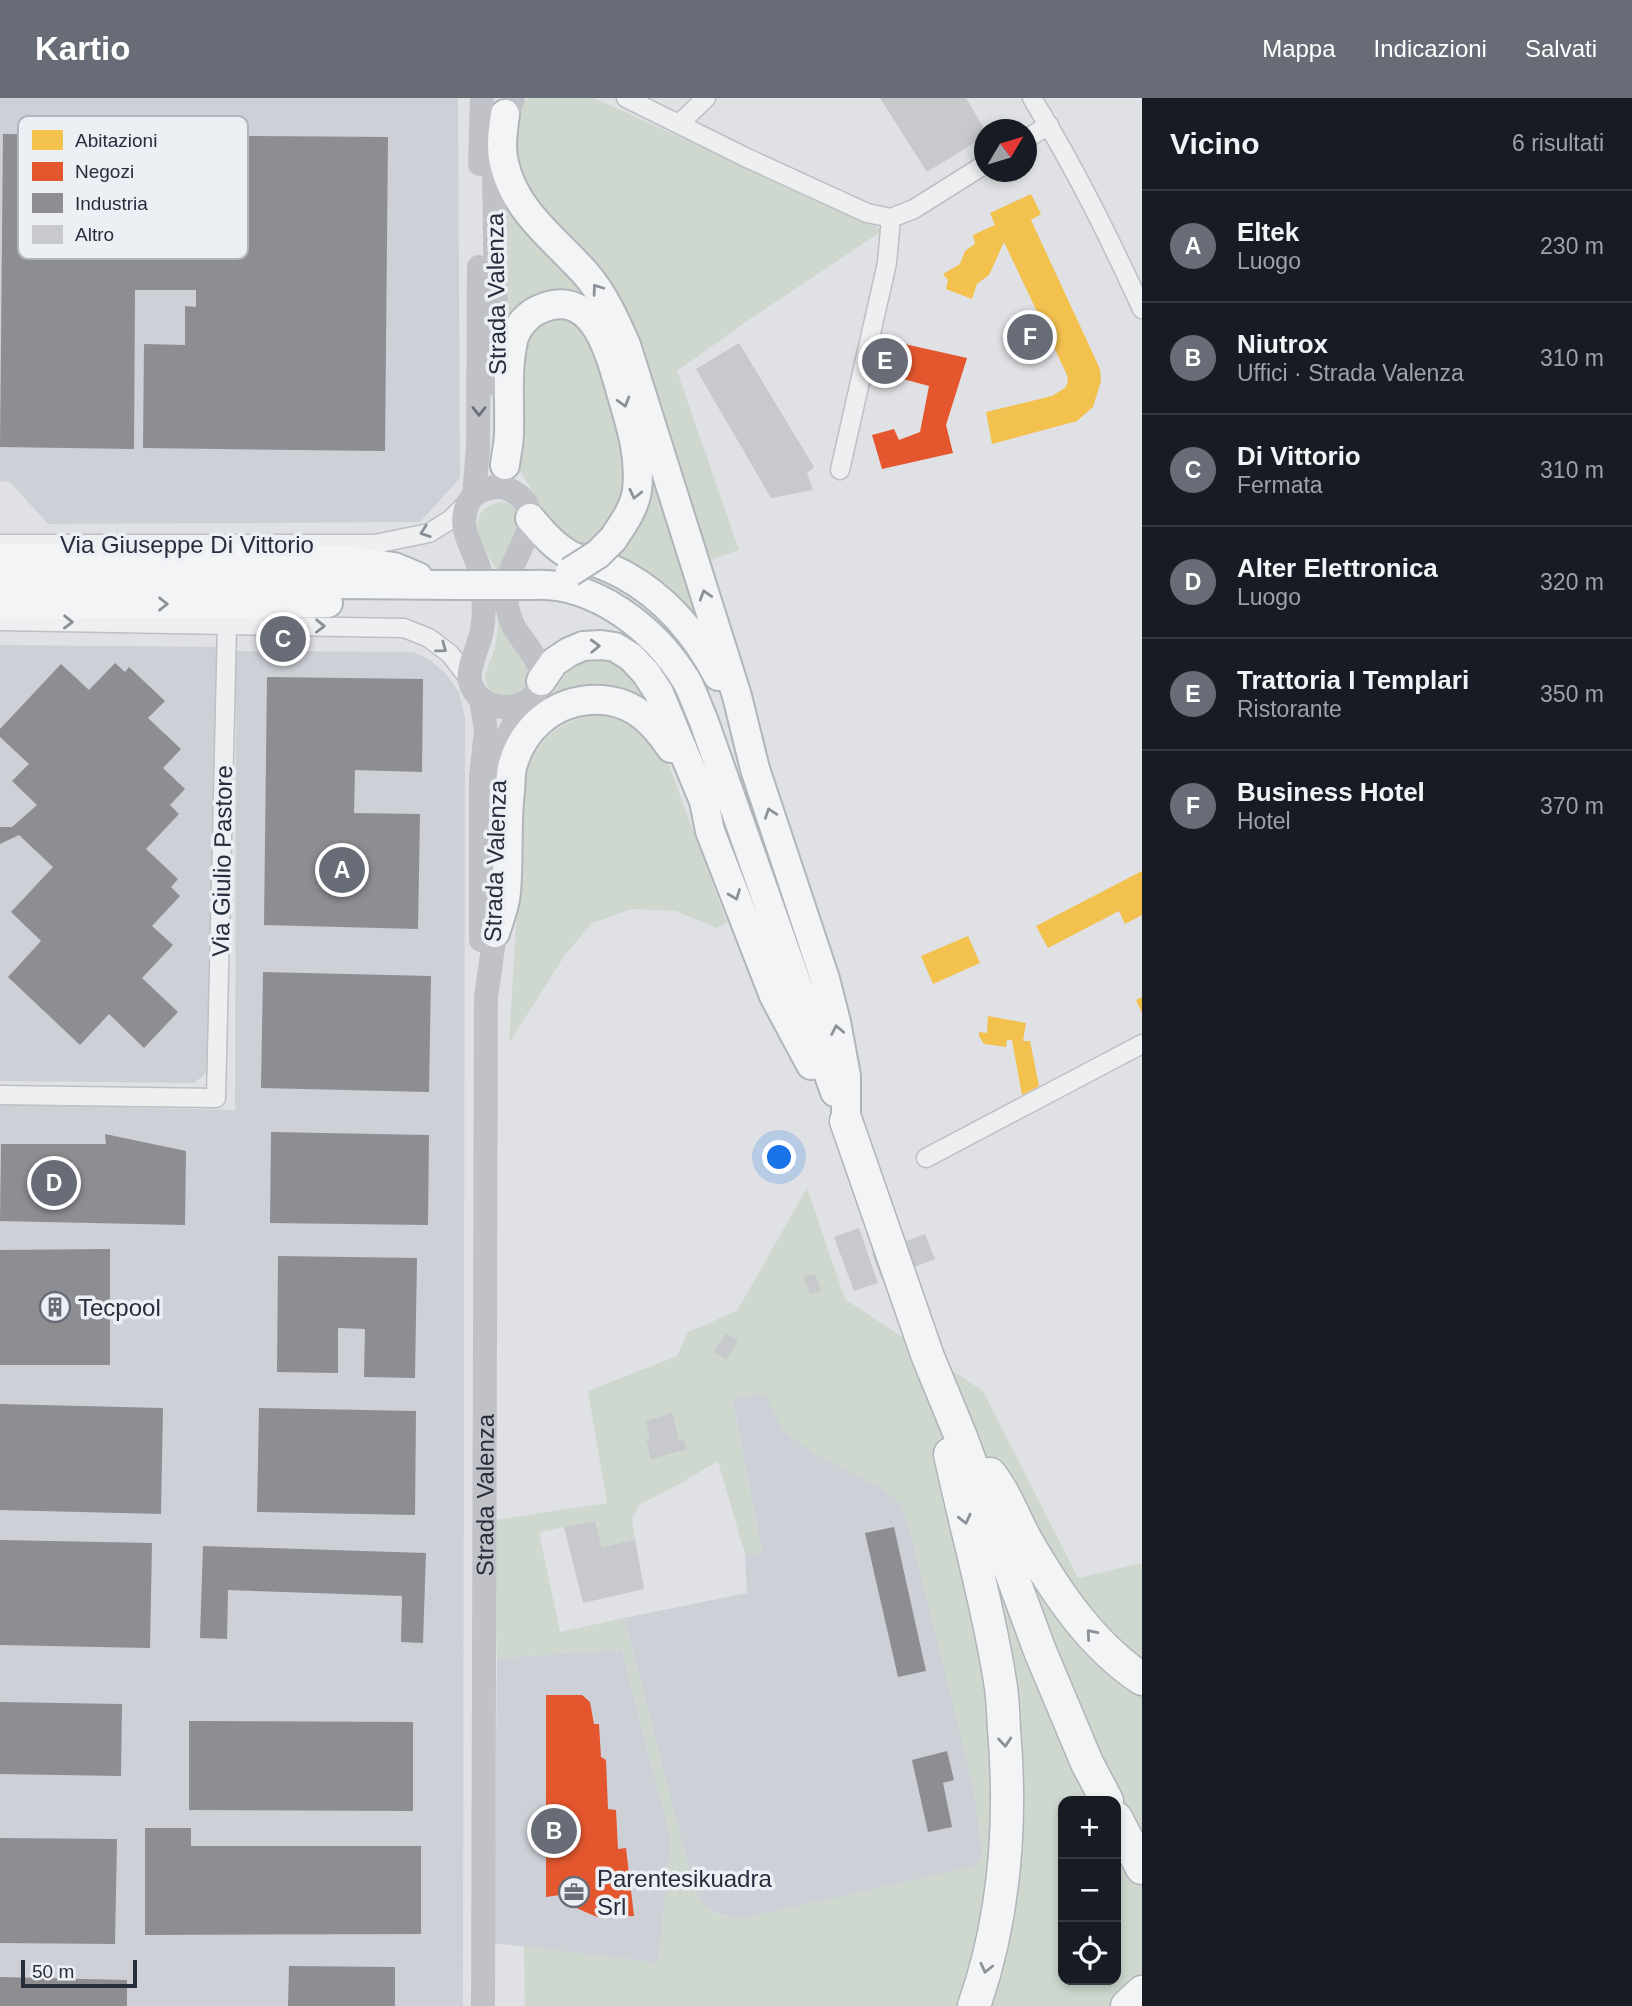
<!DOCTYPE html>
<html lang="it">
<meta charset="utf-8">
<style>
:root{--surface:#171b24;--page:#242831;--text:#f1f3f6;--muted:#9ea1a6;--line:#363941;--accent:#676c77}
body{margin:0;font-family:Arial,sans-serif;background:var(--page);color:var(--text)}
.controls{position:absolute;right:21px;bottom:21px;display:grid;overflow:hidden;border-radius:14px;box-shadow:0 4px 10px #0003}
.controls button{width:63px;height:63px;display:grid;place-items:center;padding:0;border:0;border-bottom:2px solid var(--line);background:var(--surface);color:var(--text);font:35px sans-serif}
.compass{position:absolute;left:974px;top:21px;width:63px;height:63px;border-radius:50%;background:var(--surface);box-shadow:0 4px 10px #0003;rotate:52deg}
.scale{position:absolute;left:21px;bottom:18px;width:116px;box-sizing:border-box;padding-left:7px;border:4px solid #262d3d;border-top:0;font-size:19px;line-height:24px;white-space:nowrap;color:#262d3d;-webkit-text-stroke:5px #eceff4;paint-order:stroke}
.you{position:absolute;left:780px;top:1060px;width:24px;height:24px;margin:-18px;border:5px solid #fff;border-radius:50%;background:#1a73e8;box-shadow:0 0 0 10px #1a73e833}
.badge{display:grid;place-items:center;width:46px;height:46px;border-radius:50%;background:var(--accent);color:#fff;font-size:23px;font-weight:700}
.pin{position:absolute;translate:-50% -50%;border:4px solid #fff;box-shadow:0 2px 7px #0006}
.list{margin:0;padding:0;list-style:none}
h2{display:flex;justify-content:space-between;align-items:center;height:91px;margin:0;padding:0 28px;font-size:30px}
h2 small{font-size:23px;font-weight:400;color:var(--muted)}
.list li{display:grid;grid-template-columns:46px 1fr auto;gap:21px;align-items:center;box-sizing:border-box;height:112px;padding:0 28px;border-top:2px solid var(--line)}
.list b{display:block;font-size:26px;white-space:nowrap}
.list p{margin:0;font-size:23px;white-space:nowrap;color:var(--muted)}
.list em{font-size:23px;font-style:normal;color:var(--muted)}
.icon{flex:none;width:38px;height:38px;fill:none;stroke:currentColor;stroke-width:2;stroke-linecap:round;stroke-linejoin:round}
.map{position:relative;flex:none;width:1142px;height:1908px;overflow:hidden}
header{display:flex;align-items:center;gap:42px;box-sizing:border-box;height:98px;padding:0 35px;background:var(--accent);color:#fff}
header strong{font-size:33px}
nav{display:flex;gap:38px;margin-inline-start:auto;font-size:24px}
main{display:flex}
aside{flex:1;background:var(--surface)}
.map>svg:first-child{display:block}
.built{fill:#cdd0d7}
.green{fill:#ced8cf;fill-rule:evenodd}
.homes{fill:#f2c14e}
.shops{fill:#e4572e}
.industry{fill:#8d8d92}
.building{fill:#c7c9cc}
.lines{fill:none;stroke-linecap:round;stroke-linejoin:round}
.minor-casing{stroke:#bdbfc2;stroke-width:21}
.trunk-casing{stroke:#b1b4b9;stroke-width:32}
.motorway-casing{stroke:#b1b4b9;stroke-width:35}
.minor{stroke:#eeeff1;stroke-width:18}
.secondary{stroke:#c0c2c7;stroke-width:24}
.trunk{stroke:#f3f4f5;stroke-width:28}
.motorway{stroke:#f3f4f5;stroke-width:32}
.trunk-bridge-casing{stroke:#b1b4b9;stroke-width:32;stroke-linecap:butt}
.trunk-bridge{stroke:#f3f4f5;stroke-width:28}
.oneway{stroke:#8c9099}
.oneway2{stroke:#6b707b}
.oneway3{stroke:#8a8e97}
.labels{text-anchor:middle;dominant-baseline:central;stroke-width:7;stroke-linejoin:round;paint-order:stroke}
.street-label{font-size:24px;fill:#262d3d;stroke:#eceff4}
.poi-label{font-size:24px;fill:#262d3d;stroke:#eceff4;text-anchor:start}
.key{fill:#eceff4;stroke:#b1b5bd;stroke-width:2}
.key-label{font-size:19px;fill:#262d3d}
</style>
<header>
<strong>Kartio</strong>
<nav><a>Mappa</a><a>Indicazioni</a><a>Salvati</a></nav>
</header>
<main>
<div class="map">
<svg width="1142" height="1908" viewBox="0 0 1142 1908">
<rect width="100%" height="100%" fill="#dfe1e4"/>
<path class="built" d="M0 0H458L460 380 420 424 48 426 10 384 0 383Z
M0 547 217 549 211 964 204 977 194 985 0 983Z
M236 553 413 554 430 562 446 576 459 594 465 619 463 1908H0V1006L235 1012Z
M766 1296 783 1333 814 1355 884 1391 900 1405 908 1425 949 1588 974 1693 983 1758 975 1769 745 1820 729 1819 716 1815 703 1807 694 1790 624 1520 747 1495 745 1456 762 1454 732 1299Z
M622 1552 671 1742 659 1865 494 1845 497 1560Z"/>
<path class="green" d="M529 0H594L883 132 750 221 677 273 739 452 708 463 625 208 613 186 537 106 521 81 510 28 523 5Z
M506 94 596 200 509 230Z
M561 215 596 238 631 390 591 452 563 443 520 373 519 255 529 233Z
M652 364 706 522 698 525 614 460C639 428 654 407 652 364Z
M499 404C509 404 514 410 520 417L500 478C488 455 457 416 499 404Z
M498 516 529 567V590L505 601C477 585 484 582 493 556 497 543 498 530 498 516Z
M605 557 623 567 649 603 644 606 549 603C566 574 570 564 605 557Z
M600 616 616 617 638 625 665 656 727 825 716 830 676 813 632 811 592 825 565 857 509 945 525 677C539 639 560 622 600 616Z
M807 1090 845 1201 983 1293 1078 1480 1142 1465V1908H525L524 1848 658 1865 671 1742 622 1552 497 1560 494 1422 607 1405 588 1293 677 1258 688 1234 737 1213ZM765 1296 783 1333 813 1355 884 1392 900 1405 908 1425 974 1693 983 1758 975 1768 745 1820C716 1819 707 1816 694 1790L624 1520 560 1534 539 1434 595 1423 602 1450 635 1441 632 1420 639 1407 681 1385 718 1363 745 1456 762 1455 732 1300ZM1063 1703H1116V1882H1063Z"/>
<path class="homes" d="M1031 96 1041 116 1031 122 1100 271 1101 283 1093 309 1077 323 992 346 986 314 1052 298 1065 290 1068 284 1067 277 1004 144 989 177 977 186 972 201 946 191 948 182 943 176 960 166 965 153 975 146 973 137 995 127 990 115Z
M1142 773V817L1125 826 1119 813 1048 850 1036 828Z
M968 838 980 865 933 886 921 858Z
M1142 899V915L1136 902Z
M988 918 1026 925 1023 943H1030L1039 988 1022 997 1012 942H1007L1006 949 984 946 979 938V934L987 935Z"/>
<path class="shops" d="M887 242 967 260 946 327 953 355 882 371 872 337 894 331 899 342 920 334 929 288 877 274Z
M546 1597H582L590 1604 594 1626H599L601 1659 606 1662 608 1711 616 1712 618 1751 626 1750 634 1818 597 1819 567 1806V1796L546 1799Z"/>
<path class="industry" d="M3 36 388 39 385 353 143 350 144 246 185 247V208L196 209V192H135L134 351 0 349Z
M115 565 125 574 129 569 165 603 148 620 181 651 163 670 185 691 170 707 179 716 146 751 178 781 171 789 180 798 152 828 173 847 142 880 178 914 144 950 109 916 80 947 8 879 41 843 11 814 53 769 19 737 0 746V729H12L37 707 12 683 29 666 0 639V631L61 566 89 592Z
M267 579 423 581 422 674 355 672 354 715 420 716 418 831 264 827Z
M263 874 431 878 429 994 261 990Z
M271 1034 429 1037 428 1127 270 1125Z
M105 1036 186 1053 185 1127 0 1123 1 1046H106Z
M110 1151V1267H0V1152Z
M278 1158 417 1160 415 1280 364 1279 365 1231 338 1230V1275L277 1274Z
M0 1306 163 1310 161 1416 0 1412Z
M259 1310 416 1313 415 1417 257 1414Z
M894 1429 926 1573 898 1579 865 1435Z
M0 1442 152 1445 150 1550 0 1547Z
M203 1448 426 1455 423 1545 401 1544 402 1498 228 1492 227 1541 200 1540Z
M0 1604 122 1606 121 1678 0 1676Z
M189 1623 413 1624V1713L189 1712Z
M947 1653 954 1682 943 1685 952 1729 928 1734 912 1662Z
M145 1730H191V1748H421V1836L145 1837Z
M0 1740 117 1741 115 1846 0 1845Z
M289 1868 395 1869V1908H288Z
M0 1879 127 1882V1908H0Z"/>
<path class="building" d="M880 0H966L985 32 984 39 927 74Z
M739 245 814 369 807 375 813 392 771 400 696 271Z
M859 1130 878 1185 854 1193 834 1139Z
M925 1136 935 1161 882 1182 872 1156Z
M815 1176 821 1193 810 1196 804 1179Z
M726 1235 738 1243 726 1262 714 1254Z
M672 1315 679 1342 684 1341 687 1351 651 1361 646 1342 650 1340 646 1323Z
M595 1423 602 1450 635 1441 644 1491 583 1505 564 1429Z"/>
<g class="lines">
<g class="minor-casing">
<path id="minor" d="M626 0 745 59 867 115 891 120 914 111 984 67
M1032 0C1075 70 1108 137 1142 211
M679 26 706 0
M1026 41 1049 27
M840 372 887 165 891 120
M0 446H375L429 435 450 422 467 405
M0 523 404 530 429 540 450 556 470 582
M0 997 216 1000 227 527
M926 1060 1142 946"/>
</g>
<g class="trunk-casing">
<path id="trunk" d="M505 16C503 32 500 49 504 65 515 114 555 141 586 176 604 197 615 222 626 247L737 598 755 671 825 881 836 924 846 978V1023
M505 367C506 356 509 346 509 335 510 304 506 270 514 239 518 228 527 217 538 212 594 186 610 256 621 294 631 328 641 358 637 393 634 411 623 426 613 441
M530 420C543 435 556 451 574 459 582 462 592 463 600 466 608 469 616 473 624 477 666 500 696 536 718 578
M0 460 348 462 394 469 418 479
M0 483 458 487
M532 487C594 483 655 531 686 582 693 594 697 608 703 621L835 994
M0 507 328 505
M541 583 554 564 569 554 583 548 601 547 615 549 631 559 646 575 659 595 704 703 710 733 774 898 811 967
M495 835C499 822 505 808 506 794 509 760 506 726 510 693 511 684 510 674 513 666 523 631 552 605 589 602 628 599 651 620 671 650"/>
</g>
<g class="motorway-casing">
<path id="motorway" d="M846 1023 928 1259 961 1339 1040 1553 1087 1665 1107 1703
M950 1356C966 1432 988 1506 1000 1583 1003 1599 1003 1615 1004 1631 1012 1724 1005 1819 974 1908
M990 1376C1006 1396 1014 1420 1026 1442 1056 1494 1091 1547 1142 1581
M1116 1720 1142 1770
M1127 1908 1142 1894"/>
</g>
<use href="#minor" class="minor"/>
<g class="secondary">
<path d="M480 66 482 0"/>
<path d="M497 287 494 67 496 42 513 0"/>
<path d="M501 388C564 412 505 456 506 496 506 506 509 518 513 527 523 548 555 570 534 597 528 605 516 609 506 609 490 609 474 600 470 583 467 570 480 546 482 532 485 516 484 500 482 484 480 457 456 435 467 408 472 393 487 390 501 388Z"/>
<path d="M474 397 478 350 479 169"/>
<path d="M498 690C499 655 508 633 526 604"/>
<path d="M481 842V678L486 633 481 601"/>
<path id="s1" d="M483 1908 486 899 495 835V817"/>
</g>
<use href="#trunk" class="trunk"/>
<use href="#motorway" class="motorway"/>
<g class="trunk-bridge-casing">
<path id="trunk-bridge" d="M570 474 598 456 613 441
M458 487H532"/>
</g>
<use href="#trunk-bridge" class="trunk-bridge"/>
</g>
<defs><path id="oneway-chevron" d="M-2-3.5L2.5 0L-2 3.5" fill="none" stroke-width="1.6" stroke-linecap="round" stroke-linejoin="round" transform="scale(1.75)"/></defs>
<g class="oneway">
<use href="#oneway-chevron" transform="translate(597 191) rotate(-126)"/>
<use href="#oneway-chevron" transform="translate(624 304) rotate(74)"/>
<use href="#oneway-chevron" transform="translate(635 396) rotate(103)"/>
<use href="#oneway-chevron" transform="translate(705 497) rotate(-107)"/>
<use href="#oneway-chevron" transform="translate(163 506)"/>
<use href="#oneway-chevron" transform="translate(595 548) rotate(-2)"/>
<use href="#oneway-chevron" transform="translate(770 715) rotate(-109)"/>
<use href="#oneway-chevron" transform="translate(735 797) rotate(69)"/>
<use href="#oneway-chevron" transform="translate(837 932) rotate(-101)"/>
<use href="#oneway-chevron" transform="translate(965 1421) rotate(76)"/>
<use href="#oneway-chevron" transform="translate(1091 1536) rotate(-131)"/>
<use href="#oneway-chevron" transform="translate(1005 1644) rotate(85)"/>
<use href="#oneway-chevron" transform="translate(986 1870) rotate(103)"/>
</g>
<use class="oneway2" href="#oneway-chevron" transform="translate(479 313) rotate(90)"/>
<g class="oneway3">
<use href="#oneway-chevron" transform="translate(425 434) rotate(161)"/>
<use href="#oneway-chevron" transform="translate(68 524) rotate(1)"/>
<use href="#oneway-chevron" transform="translate(320 528) rotate(1)"/>
<use href="#oneway-chevron" transform="translate(442 550) rotate(36)"/>
</g>
<defs>
<g id="building-ring" transform="scale(1.575)"><circle r="9.5" fill="#eceff4" stroke="#676c77" stroke-width="1.5"/><path d="M-4-6H4V6H1V3H-1V6H-4ZM-2.5-4.3h1.7v1.8h-1.7ZM.8-4.3h1.7v1.8H.8ZM-2.5-1h1.7V.8h-1.7ZM.8-1h1.7V.8H.8Z" fill="#676c77"/></g>
<g id="office-ring" transform="scale(1.575)"><circle r="9.5" fill="#eceff4" stroke="#676c77" stroke-width="1.5"/><path d="M-6-3h4V-5.5h4V-3h4V5H-6ZM-1-4.5V-3h2v-1.5ZM-6 0V1H6V0Z" fill="#676c77"/></g>
</defs>
<g fill-rule="evenodd">
<use href="#building-ring" x="55" y="1209"/>
<use href="#office-ring" x="574" y="1794"/>
</g>
<g class="labels">
<g class="street-label">
<text transform="translate(496 196) rotate(-91)">Strada Valenza</text>
<text x="187" y="446">Via Giuseppe Di Vittorio</text>
<text transform="translate(222 763) rotate(-89)">Via Giulio Pastore</text>
<text transform="translate(495 763) rotate(-88)">Strada Valenza</text>
<text stroke="none"><textPath href="#s1" startOffset="511">Strada Valenza</textPath></text>
</g>
<g class="poi-label">
<text x="78" y="1209">Tecpool</text>
<text x="597" y="1780">Parentesikuadra<tspan x="597" dy="28">Srl</tspan></text>
</g>
</g>
<rect x="18" y="18" width="230" height="143" rx="10" class="key"/>
<rect x="32" y="32" width="31" height="20" fill="#f2c14e"/>
<rect x="32" y="64" width="31" height="19" fill="#e4572e"/>
<rect x="32" y="95" width="31" height="20" fill="#8d8d92"/>
<rect x="32" y="127" width="31" height="19" fill="#c7c9cc"/>
<g class="key-label">
<text x="75" y="49">Abitazioni</text>
<text x="75" y="80">Negozi</text>
<text x="75" y="112">Industria</text>
<text x="75" y="143">Altro</text>
</g>
</svg>
<div class="controls">
<button>+</button>
<button>−</button>
<button><svg class="icon" aria-label="locate" viewBox="0 0 24 24"><circle cx="12" cy="12" r="6"/><path d="M12 2v4M12 18v4M2 12h4M18 12h4"/></svg></button>
</div>
<svg class="compass" viewBox="-18 -18 36 36"><path d="M0-13l5 13h-10z" fill="#e53935"/><path d="M0 13l5-13h-10z" fill="#9ea1a6"/></svg>
<div class="scale">50 m</div>
<div class="you"></div>
<div class="pin badge" style="left:342px;top:772px">A</div>
<div class="pin badge" style="left:554px;top:1733px">B</div>
<div class="pin badge" style="left:283px;top:541px">C</div>
<div class="pin badge" style="left:54px;top:1085px">D</div>
<div class="pin badge" style="left:885px;top:263px">E</div>
<div class="pin badge" style="left:1030px;top:239px">F</div>
</div>
<aside>
<h2>Vicino<small>6 risultati</small></h2>
<ul class="list">
<li><span class="badge">A</span><div><b>Eltek</b><p>Luogo</p></div><em>230 m</em></li>
<li><span class="badge">B</span><div><b>Niutrox</b><p>Uffici · Strada Valenza</p></div><em>310 m</em></li>
<li><span class="badge">C</span><div><b>Di Vittorio</b><p>Fermata</p></div><em>310 m</em></li>
<li><span class="badge">D</span><div><b>Alter Elettronica</b><p>Luogo</p></div><em>320 m</em></li>
<li><span class="badge">E</span><div><b>Trattoria I Templari</b><p>Ristorante</p></div><em>350 m</em></li>
<li><span class="badge">F</span><div><b>Business Hotel</b><p>Hotel</p></div><em>370 m</em></li>
</ul>
</aside>
</main>
